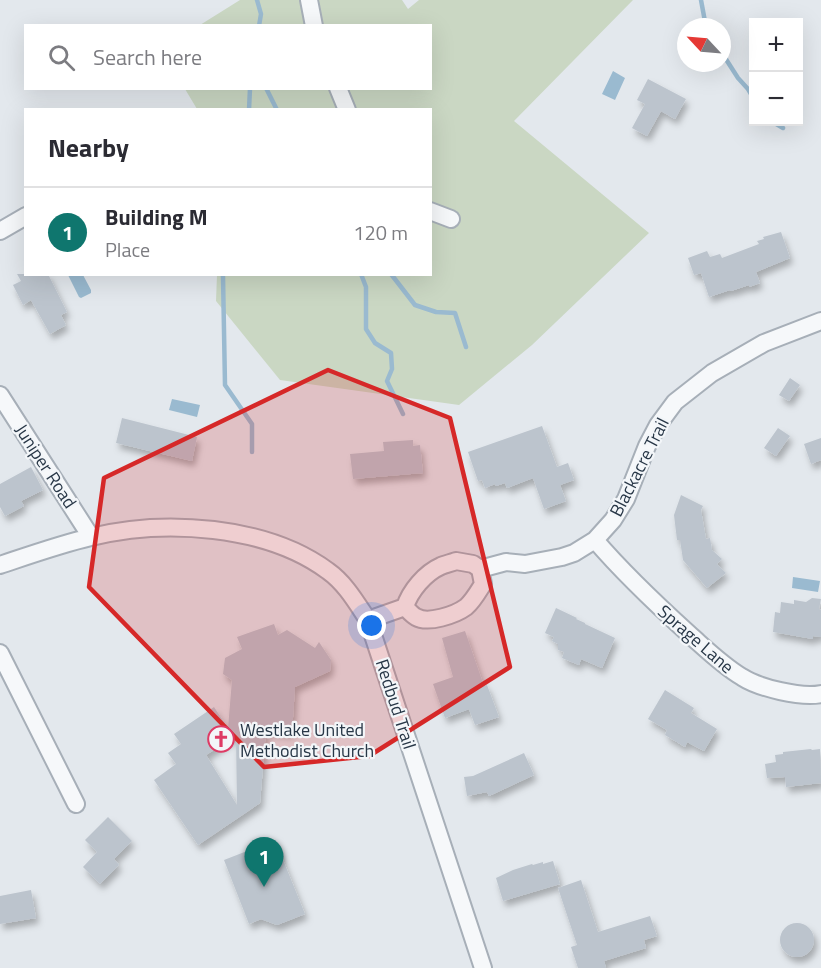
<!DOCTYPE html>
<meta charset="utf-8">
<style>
:root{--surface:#fff;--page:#f2f2f3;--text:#2b2b33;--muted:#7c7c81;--line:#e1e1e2;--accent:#0f766e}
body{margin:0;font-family:"Titillium Web",sans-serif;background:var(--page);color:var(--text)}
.controls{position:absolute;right:18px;top:18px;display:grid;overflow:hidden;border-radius:0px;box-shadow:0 6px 24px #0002}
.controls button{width:54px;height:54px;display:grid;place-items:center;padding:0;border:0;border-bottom:2px solid var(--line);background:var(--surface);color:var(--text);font:30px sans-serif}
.compass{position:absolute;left:677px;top:18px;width:54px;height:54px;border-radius:50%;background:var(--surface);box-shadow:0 6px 24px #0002;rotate:296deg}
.you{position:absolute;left:372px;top:626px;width:21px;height:21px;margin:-15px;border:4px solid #fff;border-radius:50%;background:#1a73e8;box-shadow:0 0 0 9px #1a73e833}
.badge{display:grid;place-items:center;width:39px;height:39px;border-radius:50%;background:var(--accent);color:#fff;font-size:20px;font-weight:700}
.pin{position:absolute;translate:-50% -50px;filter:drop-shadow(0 2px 3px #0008)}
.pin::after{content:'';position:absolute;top:32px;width:21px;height:18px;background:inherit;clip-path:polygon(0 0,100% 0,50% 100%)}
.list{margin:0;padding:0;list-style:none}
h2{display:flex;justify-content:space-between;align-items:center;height:78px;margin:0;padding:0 24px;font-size:26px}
h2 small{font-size:20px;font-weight:400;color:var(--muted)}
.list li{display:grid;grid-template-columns:39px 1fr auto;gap:18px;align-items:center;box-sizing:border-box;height:90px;padding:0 24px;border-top:2px solid var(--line)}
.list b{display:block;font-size:22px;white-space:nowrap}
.list p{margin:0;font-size:20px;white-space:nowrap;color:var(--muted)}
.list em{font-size:20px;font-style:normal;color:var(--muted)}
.icon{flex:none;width:33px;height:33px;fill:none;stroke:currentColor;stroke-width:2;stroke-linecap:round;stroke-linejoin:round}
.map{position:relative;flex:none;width:821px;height:968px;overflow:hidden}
.search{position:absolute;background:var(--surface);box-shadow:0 6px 24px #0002;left:24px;top:24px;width:408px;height:66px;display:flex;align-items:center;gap:15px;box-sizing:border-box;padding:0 21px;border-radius:0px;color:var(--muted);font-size:22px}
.panel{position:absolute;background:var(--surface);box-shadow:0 6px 24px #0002;left:24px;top:108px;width:408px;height:168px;border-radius:0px}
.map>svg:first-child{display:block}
.green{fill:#cad7c3}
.water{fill:#9abad0}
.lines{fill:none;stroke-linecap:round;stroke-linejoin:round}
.stream{stroke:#9abad0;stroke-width:4.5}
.building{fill:#bcc4cd;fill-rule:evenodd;filter:url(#shadow)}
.minor-casing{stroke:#a7afb8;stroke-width:20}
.minor{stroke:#f6f8fa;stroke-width:16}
.marked{fill:#d62828;fill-opacity:0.2;stroke:#d62828;stroke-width:4.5;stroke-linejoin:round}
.labels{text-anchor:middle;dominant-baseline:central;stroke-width:4.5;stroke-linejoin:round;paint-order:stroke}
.street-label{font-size:18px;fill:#283747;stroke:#f3f6f9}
.poi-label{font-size:18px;fill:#283747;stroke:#f3f6f9;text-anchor:start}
</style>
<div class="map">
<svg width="821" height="968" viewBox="0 0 821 968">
<defs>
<filter id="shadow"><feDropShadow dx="3" dy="5.5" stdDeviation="3" flood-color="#0004"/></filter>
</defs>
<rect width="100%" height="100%" fill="#e3e8ed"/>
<path class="green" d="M240 0H402L408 9 419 0H633L514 121 649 233 532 345 459 405 280 380 216 301 217 275 430 274V110L197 109 185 89 430 88V26L200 25Z"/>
<path class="water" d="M613 71 625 78 615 100 602 94Z
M68 275H83L91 290V293L81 298 79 297Z
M172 399 200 405 197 417 169 410Z
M793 577 820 581 818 592 792 588Z"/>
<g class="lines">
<path class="stream" d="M257 0 261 14 259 26
M701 0 706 27
M722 53 738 78 748 89 754 99
M266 88 277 110
M249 110 250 88
M773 122 783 128
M222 274 223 276 225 385 252 424V452
M361 274 366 287V329L375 343 391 353 392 369 387 381 403 414
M391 274 415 305 436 312 455 313 466 347"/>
</g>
<path class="building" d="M648 79 686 99 675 119 661 111 647 136 632 128 645 104 637 100Z
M781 232 790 258 756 272 760 283 749 287V285L731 291 730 290 709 297 701 273 694 275 688 258 707 251 710 257 720 254 722 258 759 244 757 241 764 239 763 237Z
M17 274H48L67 312 61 315 66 325 50 334 31 300 23 305 13 285 21 281Z
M790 378 800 385 789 401 779 395Z
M122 418 197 437 192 461 116 443Z
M542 426 557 467 568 463 574 480 560 485 566 501 544 509 533 478 507 488 505 483 496 486 495 484 485 488 482 480 478 481 468 452Z
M778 428 790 436 776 456 764 448Z
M821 438V460L811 464 804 444Z
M413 440V446L420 445 423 473 353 479 350 454 384 451 383 442Z
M31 467 43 490 21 501 24 506 5 516 0 507V484Z
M681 495 703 506 701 510 706 539 710 538 712 550 722 559 717 564 726 573 707 588 683 560 680 540H677L674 515Z
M812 598 821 599 819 609 821 610V637L813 636V639L773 632 775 612 780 613 781 602 794 604V600L806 602Z
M556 608 577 618 576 619 585 623V624L615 638 602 668 581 659 579 665 562 658 564 652 558 650V644L552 641 554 637 545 633Z
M274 624 278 635 287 630 315 648 319 642 331 660 330 671 295 687 292 733 266 731 260 803 198 845 154 780 176 764 168 753 181 744 174 734 214 707 228 728 232 680 223 674 225 658 242 649 237 637ZM236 736 237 805 206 755Z
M465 631 484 686 487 685 499 717 475 725 469 709 445 718 433 684 453 677 442 638Z
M665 690 694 708 691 713 717 729 704 751 687 742 685 747 665 735 667 730 648 719Z
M811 749 812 750 820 749 821 783 786 787 785 777 767 778 765 764 776 762 775 755 783 754V752Z
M524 753 534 775 489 796 487 792 467 796 464 777 473 776Z
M108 817 132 841 114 859 119 865 100 884 83 867 97 852 85 840Z
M275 840 305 914 277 925 261 919 249 924 224 860Z
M553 861 560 884 503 901 496 878 513 870 532 864 533 865 543 862V864Z
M581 880 598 932 650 916 657 936 644 940 646 948 604 961 606 968H578L571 947 577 945 558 888Z
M31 890 36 918 0 924V896Z
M780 940a17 17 0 1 1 34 0a17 17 0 1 1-34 0Z"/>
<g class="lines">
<g class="minor-casing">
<path id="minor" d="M309 0 314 26
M338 88 347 110
M430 211 451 219
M0 231 26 216
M0 395 91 537
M595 540C624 574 656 604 689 634 706 649 722 665 742 677 759 688 801 698 821 694
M456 561 473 564 480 569 483 584C478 592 473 601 466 607 455 615 428 624 416 617 412 615 408 610 405 607 410 591 425 573 441 566 445 564 451 563 456 561Z
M0 565C30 555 61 544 91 537 164 519 266 525 328 571 345 583 356 602 368 620L483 968
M480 569 506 562 525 564 562 557 574 553 595 540 613 520 626 499 647 446 658 425 675 402 712 373 764 343 821 321
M368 620 405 607
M0 653 76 804"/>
</g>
<use href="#minor" class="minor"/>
</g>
<path class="marked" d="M328 370 450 418 510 667 369 756 264 767 89 587 104 478Z"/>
<defs>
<g id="church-ring" transform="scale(1.35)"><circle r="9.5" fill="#f3f6f9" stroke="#de3b65" stroke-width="1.5"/><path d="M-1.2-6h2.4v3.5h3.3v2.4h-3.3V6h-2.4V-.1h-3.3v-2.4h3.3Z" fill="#de3b65"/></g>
</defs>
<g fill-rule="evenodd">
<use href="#church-ring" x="221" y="739"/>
</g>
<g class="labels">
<g class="street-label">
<text transform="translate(46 466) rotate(57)">Juniper Road</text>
<text transform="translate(639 467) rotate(-63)">Blackacre Trail</text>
<text transform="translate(696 639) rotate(41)">Sprage Lane</text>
<text transform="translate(396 704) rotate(72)">Redbud Trail</text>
</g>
<g class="poi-label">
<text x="240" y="729">Westlake United<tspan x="240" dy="21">Methodist Church</tspan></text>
</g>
</g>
</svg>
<div class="controls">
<button>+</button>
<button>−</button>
</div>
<svg class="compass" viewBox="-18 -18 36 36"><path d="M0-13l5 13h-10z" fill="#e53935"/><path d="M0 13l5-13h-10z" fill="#7c7c81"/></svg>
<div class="you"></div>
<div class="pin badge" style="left:264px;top:887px">1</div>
<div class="search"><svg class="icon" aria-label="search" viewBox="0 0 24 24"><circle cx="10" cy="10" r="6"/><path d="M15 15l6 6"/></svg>Search here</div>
<section class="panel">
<h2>Nearby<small></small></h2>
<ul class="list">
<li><span class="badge">1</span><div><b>Building M</b><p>Place</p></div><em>120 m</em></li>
</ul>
</section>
</div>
